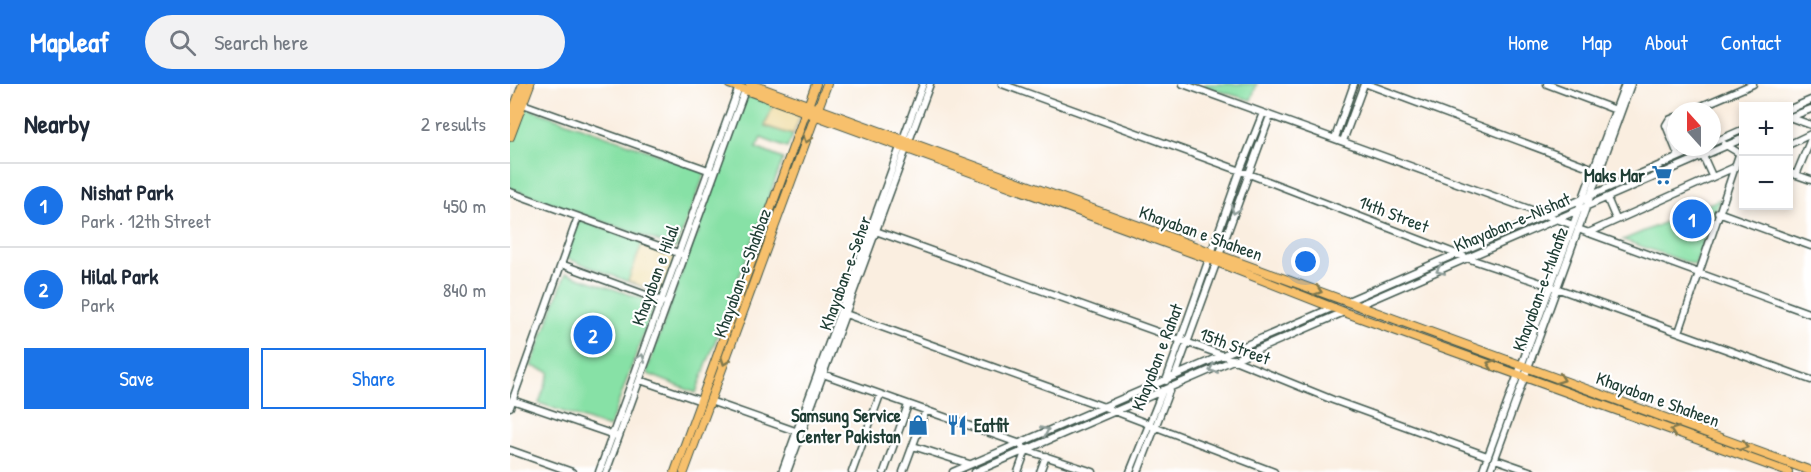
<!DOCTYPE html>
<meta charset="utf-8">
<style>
:root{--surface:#fff;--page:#f2f2f3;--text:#1f2937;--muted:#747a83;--line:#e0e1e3;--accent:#1a73e8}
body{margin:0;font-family:"Patrick Hand",sans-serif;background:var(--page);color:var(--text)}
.controls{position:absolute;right:18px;top:18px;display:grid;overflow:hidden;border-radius:0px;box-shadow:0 3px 9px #0003}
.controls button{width:54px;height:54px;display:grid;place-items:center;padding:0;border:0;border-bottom:2px solid var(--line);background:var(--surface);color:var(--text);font:30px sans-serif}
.compass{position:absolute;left:1157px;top:18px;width:54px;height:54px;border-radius:50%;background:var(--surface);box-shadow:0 3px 9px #0003;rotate:339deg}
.you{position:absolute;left:796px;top:178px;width:21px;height:21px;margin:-15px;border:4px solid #fff;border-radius:50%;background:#1a73e8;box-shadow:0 0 0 9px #1a73e833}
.badge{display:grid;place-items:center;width:39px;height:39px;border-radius:50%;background:var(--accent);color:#fff;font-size:20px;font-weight:700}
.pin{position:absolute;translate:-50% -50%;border:3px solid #fff;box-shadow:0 2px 6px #0006}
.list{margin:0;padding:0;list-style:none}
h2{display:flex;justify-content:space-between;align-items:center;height:78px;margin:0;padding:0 24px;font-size:26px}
h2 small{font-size:20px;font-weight:400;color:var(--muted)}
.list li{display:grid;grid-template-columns:39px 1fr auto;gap:18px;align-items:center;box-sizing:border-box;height:84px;padding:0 24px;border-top:2px solid var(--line)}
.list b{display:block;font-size:22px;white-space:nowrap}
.list p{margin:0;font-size:20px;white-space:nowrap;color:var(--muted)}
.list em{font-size:20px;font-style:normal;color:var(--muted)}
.actions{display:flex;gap:12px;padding:18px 24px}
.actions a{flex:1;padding:14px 0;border:2px solid var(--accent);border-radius:0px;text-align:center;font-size:21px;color:var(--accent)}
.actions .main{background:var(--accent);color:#fff}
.icon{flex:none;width:33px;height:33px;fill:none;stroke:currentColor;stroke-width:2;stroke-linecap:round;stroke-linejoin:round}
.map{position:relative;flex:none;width:1301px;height:388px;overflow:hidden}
header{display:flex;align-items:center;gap:36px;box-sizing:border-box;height:84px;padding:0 30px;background:var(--accent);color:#fff}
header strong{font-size:28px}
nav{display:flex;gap:33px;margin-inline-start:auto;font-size:21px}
.search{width:420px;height:54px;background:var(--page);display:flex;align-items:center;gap:15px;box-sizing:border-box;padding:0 21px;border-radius:33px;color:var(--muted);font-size:22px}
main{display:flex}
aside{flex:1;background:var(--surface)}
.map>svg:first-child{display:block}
.green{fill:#87e1a6;stroke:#538f6d;stroke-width:1.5}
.sand{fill:#eeda9e;stroke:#868c69;stroke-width:1.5}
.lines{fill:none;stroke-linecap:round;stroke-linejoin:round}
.minor-casing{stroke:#40584e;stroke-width:9}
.major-casing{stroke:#40584e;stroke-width:10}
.minor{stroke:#fff;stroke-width:6}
.major{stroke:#f7c06c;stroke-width:8}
.oneway{stroke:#80784d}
.oneway2{stroke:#8f9e9a}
.labels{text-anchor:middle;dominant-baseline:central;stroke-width:4.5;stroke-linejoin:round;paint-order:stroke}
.poi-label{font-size:18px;font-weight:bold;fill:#1f3d34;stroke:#fff;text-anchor:end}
.street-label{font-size:18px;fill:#1f3d34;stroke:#fff}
</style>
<header>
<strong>Mapleaf</strong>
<div class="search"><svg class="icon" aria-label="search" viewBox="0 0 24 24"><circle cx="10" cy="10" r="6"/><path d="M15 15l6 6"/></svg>Search here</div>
<nav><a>Home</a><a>Map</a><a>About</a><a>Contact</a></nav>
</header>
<main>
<aside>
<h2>Nearby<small>2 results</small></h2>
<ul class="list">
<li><span class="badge">1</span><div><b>Nishat Park</b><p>Park · 12th Street</p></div><em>450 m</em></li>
<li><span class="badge">2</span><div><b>Hilal Park</b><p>Park</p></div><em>840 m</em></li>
</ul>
<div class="actions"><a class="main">Save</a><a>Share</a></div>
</aside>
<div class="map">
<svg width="1301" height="388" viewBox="0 0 1301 388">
<rect width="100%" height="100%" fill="#fff"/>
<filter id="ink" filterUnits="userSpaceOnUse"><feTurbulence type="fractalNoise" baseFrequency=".0167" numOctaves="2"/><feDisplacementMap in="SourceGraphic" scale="12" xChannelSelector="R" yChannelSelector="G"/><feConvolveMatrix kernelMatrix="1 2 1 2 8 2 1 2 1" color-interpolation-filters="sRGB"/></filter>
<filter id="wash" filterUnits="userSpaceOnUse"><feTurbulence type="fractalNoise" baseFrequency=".008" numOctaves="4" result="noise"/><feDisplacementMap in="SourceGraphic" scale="24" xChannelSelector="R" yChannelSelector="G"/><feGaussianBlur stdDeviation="1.35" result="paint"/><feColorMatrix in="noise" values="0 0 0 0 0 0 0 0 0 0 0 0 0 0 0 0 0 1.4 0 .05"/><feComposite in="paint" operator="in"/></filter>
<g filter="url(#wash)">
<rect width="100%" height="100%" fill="#faeee0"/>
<path class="green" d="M695 0H747L741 16 694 3Z
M237 8 264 19 255 42 283 51 277 64 251 54 246 64 273 75 186 309 138 290 137 287 181 162 189 148 187 143 195 127Z
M14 23 196 87 166 164 0 104V60Z
M1210 115 1185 181 1113 156Z
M69 136 133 158 119 196 151 210 56 174Z
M56 189 145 219 99 344 29 319 40 288 21 282Z"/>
<path class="sand" d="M264 19 291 30 283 51 255 42Z
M133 158 167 170 151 210 118 197Z"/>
</g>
<g filter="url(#ink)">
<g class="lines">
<g class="minor-casing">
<path id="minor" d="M492 0 739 90 957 174 1046 204 1301 296
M673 0 1063 141
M857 0 1087 86
M1037 0 1106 26
M10 19 201 87
M1278 26 1301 16
M1180 27 1243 0
M1166 33 1159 36 1156 41 1169 73
M1279 33 1301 41
M1278 34 1301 25
M825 54 844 0
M833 57 854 0
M1202 59 1234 45
M1214 60 1234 72
M1278 61 1301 50
M1193 72 1202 92
M1278 88 1301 96
M1286 91 1301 55
M0 108 171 170
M1097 114 1106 135
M1208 128 1301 162
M360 145 712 271 823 316 977 372
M1068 145 1301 230
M1078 149 1225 83
M51 180 155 218
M838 217 1192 63
M849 221 1234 54
M330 228 594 323 764 388
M1169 248 1229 71
M313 290 508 359 516 366 583 388
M665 292 760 32
M130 296 191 317
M656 297 730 87 753 29
M2 316 107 352
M200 317 288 348
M0 323 68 133
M403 362 459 380
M0 366 62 388
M985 375 1022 388
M89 388 229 3
M96 388 235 6
M272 388 413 0
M277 388 420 0
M342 388 370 311
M374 388 398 321
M393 388 416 326
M443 388 824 223
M465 388 834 228
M508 388 516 366
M530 388 536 372
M620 388 653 306
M628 388 661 302
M972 388 1115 0
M980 388 1121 0"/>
</g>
<g class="major-casing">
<path id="major" d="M219 0 699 175 834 228 1278 388
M240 0 1301 387
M0 35 13 0
M0 53 20 0
M165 388 306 0
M174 388 317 0"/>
</g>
<use href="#minor" class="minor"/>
<use href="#major" class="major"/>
</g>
<defs><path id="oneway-chevron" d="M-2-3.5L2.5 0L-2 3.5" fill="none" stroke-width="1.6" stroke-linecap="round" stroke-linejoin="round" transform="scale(1.5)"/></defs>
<g class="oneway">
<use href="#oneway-chevron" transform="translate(297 55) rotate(110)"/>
<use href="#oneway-chevron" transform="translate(808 207) rotate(19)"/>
<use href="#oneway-chevron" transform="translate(215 277) rotate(110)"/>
<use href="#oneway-chevron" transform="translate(981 280) rotate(-160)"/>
<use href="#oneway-chevron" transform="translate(1051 295) rotate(20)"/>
<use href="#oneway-chevron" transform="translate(1164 347) rotate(-160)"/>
<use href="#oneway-chevron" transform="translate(1234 362) rotate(20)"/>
</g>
<g class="oneway2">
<use href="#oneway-chevron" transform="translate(725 126) rotate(111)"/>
<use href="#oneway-chevron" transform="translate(930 186) rotate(157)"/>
<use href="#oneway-chevron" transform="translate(131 274) rotate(-70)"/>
<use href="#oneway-chevron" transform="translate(703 285) rotate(157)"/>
<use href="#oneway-chevron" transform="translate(535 347) rotate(-23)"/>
</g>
</g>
<defs>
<g id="supermarket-bare" transform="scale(1.62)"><path d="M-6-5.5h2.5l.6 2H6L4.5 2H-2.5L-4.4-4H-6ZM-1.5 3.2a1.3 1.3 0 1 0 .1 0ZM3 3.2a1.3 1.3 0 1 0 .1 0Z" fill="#1f6fb2" stroke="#fff" stroke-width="2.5" paint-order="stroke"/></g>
<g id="shop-bare" transform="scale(1.62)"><path d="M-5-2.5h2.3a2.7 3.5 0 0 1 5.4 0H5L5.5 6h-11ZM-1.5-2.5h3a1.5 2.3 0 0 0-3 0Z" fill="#1f6fb2" stroke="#fff" stroke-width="2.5" paint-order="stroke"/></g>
<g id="restaurant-bare" transform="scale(1.62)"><path d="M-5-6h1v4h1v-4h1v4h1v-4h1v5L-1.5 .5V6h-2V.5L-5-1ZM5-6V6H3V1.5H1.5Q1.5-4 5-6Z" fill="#1f6fb2" stroke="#fff" stroke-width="2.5" paint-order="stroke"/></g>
</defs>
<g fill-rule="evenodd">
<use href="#supermarket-bare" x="1152" y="91"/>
<use href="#shop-bare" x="408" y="341"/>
<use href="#restaurant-bare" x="447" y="341"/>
</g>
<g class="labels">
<g class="poi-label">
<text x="1135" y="91">Maks Mar</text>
<text x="391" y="331">Samsung Service<tspan x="391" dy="21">Center Pakistan</tspan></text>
<text x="464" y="341" text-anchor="start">Eatfit</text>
</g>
<g class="street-label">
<text transform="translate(884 130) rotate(21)">14th Street</text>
<text transform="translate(1002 138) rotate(-23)">Khayaban-e-Nishat</text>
<text transform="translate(691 149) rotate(20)">Khayaban e Shaheen</text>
<text transform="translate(232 189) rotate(-70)">Khayaban-e-Shahbaz</text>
<text transform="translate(335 189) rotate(-70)">Khayaban-e-Seher</text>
<text transform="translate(145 191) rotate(-70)">Khayaban e Hilal</text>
<text transform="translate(1030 205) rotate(-70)">Khayaban-e-Muhafiz</text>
<text transform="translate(725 262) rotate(21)">15th Street</text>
<text transform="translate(647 273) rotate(-69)">Khayaban e Rahat</text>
<text transform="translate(1148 315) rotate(20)">Khayaban e Shaheen</text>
</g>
</g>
</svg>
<div class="controls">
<button>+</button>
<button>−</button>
</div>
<svg class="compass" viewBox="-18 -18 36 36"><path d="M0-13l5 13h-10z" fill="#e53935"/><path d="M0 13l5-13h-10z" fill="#747a83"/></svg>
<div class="you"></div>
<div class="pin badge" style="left:1182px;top:135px">1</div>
<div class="pin badge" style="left:83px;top:251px">2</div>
</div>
</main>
